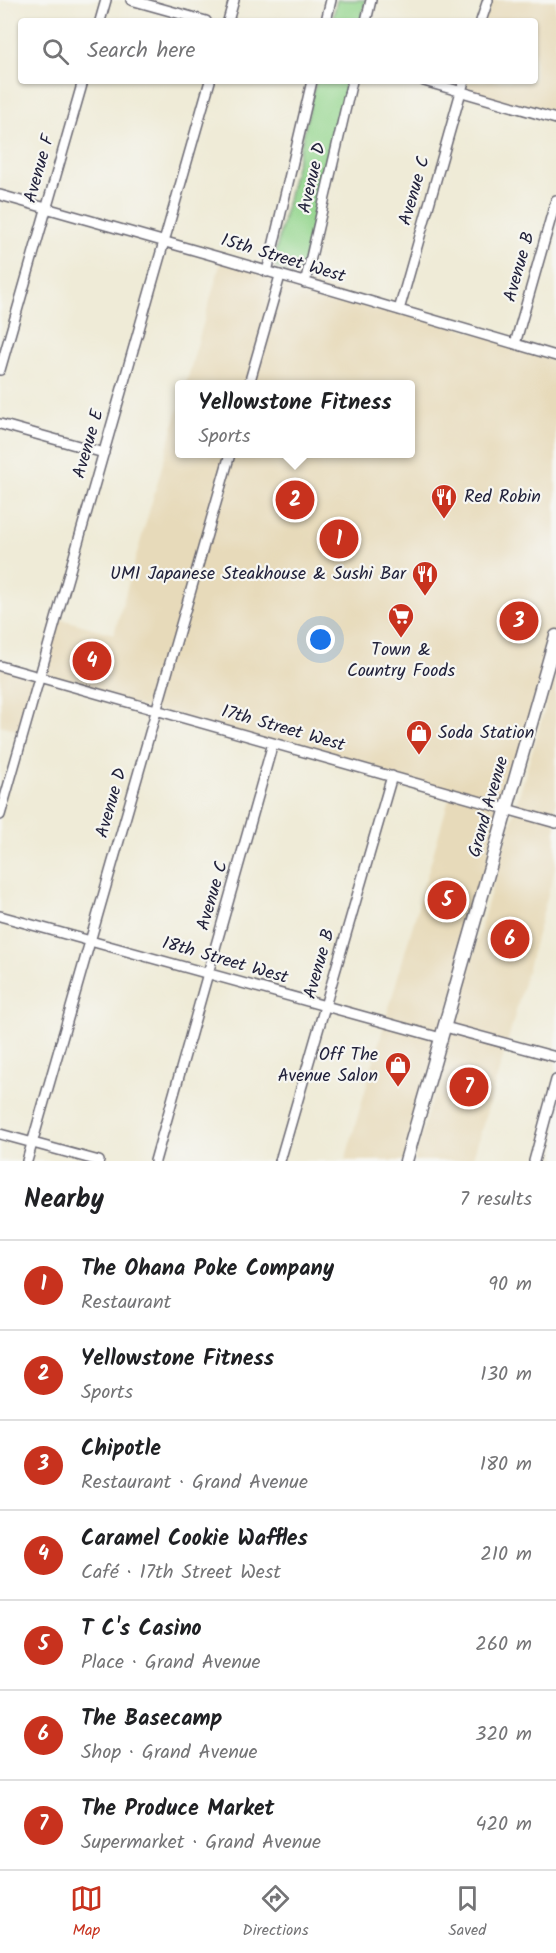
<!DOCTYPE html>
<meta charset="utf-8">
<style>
:root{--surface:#fff;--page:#f2f2f2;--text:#202124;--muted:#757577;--line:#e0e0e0;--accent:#c8321e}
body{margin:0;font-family:Kalam,sans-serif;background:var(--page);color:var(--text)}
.you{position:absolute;left:321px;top:640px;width:21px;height:21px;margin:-15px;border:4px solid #fff;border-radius:50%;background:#1a73e8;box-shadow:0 0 0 9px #1a73e833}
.badge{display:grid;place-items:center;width:39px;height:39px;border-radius:50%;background:var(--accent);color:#fff;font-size:20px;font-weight:700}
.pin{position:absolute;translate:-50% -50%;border:3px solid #fff;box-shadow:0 2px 6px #0006}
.popup{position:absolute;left:175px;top:380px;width:240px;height:78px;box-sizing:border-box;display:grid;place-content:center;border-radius:6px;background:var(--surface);filter:drop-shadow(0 2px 4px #0005);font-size:20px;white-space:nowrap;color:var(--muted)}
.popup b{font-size:22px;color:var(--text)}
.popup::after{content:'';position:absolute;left:50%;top:100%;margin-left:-12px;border:12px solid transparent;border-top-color:var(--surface)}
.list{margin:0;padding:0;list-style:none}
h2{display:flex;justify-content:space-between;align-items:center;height:78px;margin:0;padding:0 24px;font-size:26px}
h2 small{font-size:20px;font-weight:400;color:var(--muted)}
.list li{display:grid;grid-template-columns:39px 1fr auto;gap:18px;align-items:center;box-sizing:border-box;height:90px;padding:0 24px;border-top:2px solid var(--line)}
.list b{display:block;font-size:22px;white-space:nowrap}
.list p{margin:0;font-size:20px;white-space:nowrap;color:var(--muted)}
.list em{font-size:20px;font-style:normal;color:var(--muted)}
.icon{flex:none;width:33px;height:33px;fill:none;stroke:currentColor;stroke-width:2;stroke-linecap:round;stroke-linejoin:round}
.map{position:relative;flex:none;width:556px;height:1161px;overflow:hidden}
.search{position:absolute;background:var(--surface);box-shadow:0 2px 4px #0004;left:18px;right:18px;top:18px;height:66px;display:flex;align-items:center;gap:15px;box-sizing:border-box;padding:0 21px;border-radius:6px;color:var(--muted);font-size:22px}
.sheet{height:708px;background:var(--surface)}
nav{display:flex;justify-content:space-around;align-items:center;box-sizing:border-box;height:84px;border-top:2px solid var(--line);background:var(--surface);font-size:16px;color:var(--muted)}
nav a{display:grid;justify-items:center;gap:3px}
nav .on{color:var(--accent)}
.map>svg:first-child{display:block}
.built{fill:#e7daba}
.green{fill:#94d68e;stroke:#5b7c64;stroke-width:1.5}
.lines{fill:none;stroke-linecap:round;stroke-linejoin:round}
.minor-casing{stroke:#6a6872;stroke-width:12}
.major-casing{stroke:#6a6872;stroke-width:15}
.minor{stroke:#fff;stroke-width:9}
.major{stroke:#fff;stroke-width:12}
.labels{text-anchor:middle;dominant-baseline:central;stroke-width:4.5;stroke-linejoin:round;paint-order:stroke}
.street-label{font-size:18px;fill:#22223b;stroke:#f6f6f2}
.poi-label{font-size:18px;fill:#22223b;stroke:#f6f6f2;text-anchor:start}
</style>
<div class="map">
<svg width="556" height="1161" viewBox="0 0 556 1161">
<rect width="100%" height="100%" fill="#f6f6f2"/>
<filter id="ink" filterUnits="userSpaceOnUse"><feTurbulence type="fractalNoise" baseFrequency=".0167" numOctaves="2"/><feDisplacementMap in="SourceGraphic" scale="12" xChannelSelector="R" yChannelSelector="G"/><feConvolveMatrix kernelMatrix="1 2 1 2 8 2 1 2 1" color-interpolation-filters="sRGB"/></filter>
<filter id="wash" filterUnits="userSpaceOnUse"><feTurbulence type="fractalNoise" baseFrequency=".008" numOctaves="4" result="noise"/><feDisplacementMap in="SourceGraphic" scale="24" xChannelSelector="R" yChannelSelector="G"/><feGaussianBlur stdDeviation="1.35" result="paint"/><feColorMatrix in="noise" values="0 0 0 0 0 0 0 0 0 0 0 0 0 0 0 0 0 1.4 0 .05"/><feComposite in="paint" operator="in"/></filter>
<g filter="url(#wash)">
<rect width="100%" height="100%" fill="#efebd7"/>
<path class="built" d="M488 0H556V119L461 91 464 81H535V21H481Z
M222 258 556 356V636L406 1161H345L451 792 40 678 24 732 0 725V666L39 677 57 618 114 634 179 407 180 454H410V384H186Z
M556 671V865L507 1044 472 1161H414L508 832Z"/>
<path class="green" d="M337 0H366L361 21H332Z
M316 81H347L302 270H300L296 274 276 268 277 266 273 263Z"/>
</g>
<g filter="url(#ink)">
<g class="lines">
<g class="minor-casing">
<path id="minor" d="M131 0 206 21
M100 21 106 0
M228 21 234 0
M326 21 331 0
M366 21 371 0
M481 21 488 0
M424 81 556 119
M0 195 222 258 556 356
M267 272 312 81
M305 283 352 81
M399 310 464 81
M515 344 556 200
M0 370 83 81
M249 384 280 276
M0 424 104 453
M0 666 556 823
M0 815 210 81
M0 916 441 1038
M445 1027 556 1057
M0 1134 99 1161
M27 1161 230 454
M155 1161 273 743
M280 1161 392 776
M534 1161 556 1080"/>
</g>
<g class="major-casing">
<path id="major" d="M406 1161 556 636"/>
</g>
<use href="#minor" class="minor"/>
<use href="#major" class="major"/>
</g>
</g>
<defs>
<g id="restaurant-pin" transform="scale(1.35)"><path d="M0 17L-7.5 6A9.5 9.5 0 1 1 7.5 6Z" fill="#c8321e" stroke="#f6f6f2"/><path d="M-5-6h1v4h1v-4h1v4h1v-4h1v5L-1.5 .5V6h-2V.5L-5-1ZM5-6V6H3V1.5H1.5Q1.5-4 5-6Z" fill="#fff"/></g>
<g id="supermarket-pin" transform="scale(1.35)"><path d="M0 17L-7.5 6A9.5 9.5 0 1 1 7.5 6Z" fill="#c8321e" stroke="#f6f6f2"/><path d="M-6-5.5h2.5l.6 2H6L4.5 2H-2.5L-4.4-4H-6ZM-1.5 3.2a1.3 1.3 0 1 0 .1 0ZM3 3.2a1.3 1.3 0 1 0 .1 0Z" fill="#fff"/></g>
<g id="shop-pin" transform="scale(1.35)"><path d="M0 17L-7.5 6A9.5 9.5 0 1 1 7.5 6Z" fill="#c8321e" stroke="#f6f6f2"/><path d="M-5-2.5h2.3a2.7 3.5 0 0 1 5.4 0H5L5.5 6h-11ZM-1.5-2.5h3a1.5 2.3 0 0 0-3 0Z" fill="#fff"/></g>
</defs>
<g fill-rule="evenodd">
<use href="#restaurant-pin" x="444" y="497"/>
<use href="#restaurant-pin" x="425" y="574"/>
<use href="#supermarket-pin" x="401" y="616"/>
<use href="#shop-pin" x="419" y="733"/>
<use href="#shop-pin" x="398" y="1065"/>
</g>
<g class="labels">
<g class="street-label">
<text transform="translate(40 169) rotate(-74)">Avenue F</text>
<text transform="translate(313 178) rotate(-77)">Avenue D</text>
<text transform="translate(415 191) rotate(-74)">Avenue C</text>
<text transform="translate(283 259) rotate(17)">15th Street West</text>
<text transform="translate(520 267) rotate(-74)">Avenue B</text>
<text transform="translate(89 444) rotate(-74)">Avenue E</text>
<text transform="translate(283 729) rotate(16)">17th Street West</text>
<text transform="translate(112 803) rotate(-74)">Avenue D</text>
<text transform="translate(489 807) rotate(-74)">Grand Avenue</text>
<text transform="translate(213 896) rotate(-74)">Avenue C</text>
<text transform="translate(225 961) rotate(16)">18th Street West</text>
<text transform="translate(320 964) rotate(-74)">Avenue B</text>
</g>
<g class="poi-label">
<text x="464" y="497">Red Robin</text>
<text x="406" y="574" text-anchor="end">UMI Japanese Steakhouse &amp; Sushi Bar</text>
<text x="401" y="650" text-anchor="middle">Town &amp;<tspan x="401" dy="21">Country Foods</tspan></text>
<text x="438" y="733">Soda Station</text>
<text x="378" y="1055" text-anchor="end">Off The<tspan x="378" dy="21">Avenue Salon</tspan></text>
</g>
</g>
</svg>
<div class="you"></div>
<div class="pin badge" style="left:339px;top:539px">1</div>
<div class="pin badge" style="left:295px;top:500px">2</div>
<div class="popup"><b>Yellowstone Fitness</b>Sports</div>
<div class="pin badge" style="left:519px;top:621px">3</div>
<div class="pin badge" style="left:92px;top:661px">4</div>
<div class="pin badge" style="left:447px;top:900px">5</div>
<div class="pin badge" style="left:510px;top:939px">6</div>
<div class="pin badge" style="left:469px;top:1087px">7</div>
<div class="search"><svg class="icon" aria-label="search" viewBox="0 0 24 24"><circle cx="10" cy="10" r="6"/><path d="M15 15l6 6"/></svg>Search here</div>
</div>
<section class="sheet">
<h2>Nearby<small>7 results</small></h2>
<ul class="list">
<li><span class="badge">1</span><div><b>The Ohana Poke Company</b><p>Restaurant</p></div><em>90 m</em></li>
<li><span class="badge">2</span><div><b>Yellowstone Fitness</b><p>Sports</p></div><em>130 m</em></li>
<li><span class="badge">3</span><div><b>Chipotle</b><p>Restaurant · Grand Avenue</p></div><em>180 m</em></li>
<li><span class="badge">4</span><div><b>Caramel Cookie Waffles</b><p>Café · 17th Street West</p></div><em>210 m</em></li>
<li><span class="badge">5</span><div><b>T C's Casino</b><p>Place · Grand Avenue</p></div><em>260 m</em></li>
<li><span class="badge">6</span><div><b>The Basecamp</b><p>Shop · Grand Avenue</p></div><em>320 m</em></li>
<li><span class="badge">7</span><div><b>The Produce Market</b><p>Supermarket · Grand Avenue</p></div><em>420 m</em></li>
</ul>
</section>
<nav>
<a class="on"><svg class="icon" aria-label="map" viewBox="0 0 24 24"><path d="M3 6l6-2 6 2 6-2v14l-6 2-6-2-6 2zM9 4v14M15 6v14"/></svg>Map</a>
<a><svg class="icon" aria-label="directions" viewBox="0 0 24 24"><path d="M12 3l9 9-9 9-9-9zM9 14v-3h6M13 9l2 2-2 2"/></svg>Directions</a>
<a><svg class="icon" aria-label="saved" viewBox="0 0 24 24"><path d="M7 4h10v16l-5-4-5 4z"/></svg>Saved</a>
</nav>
